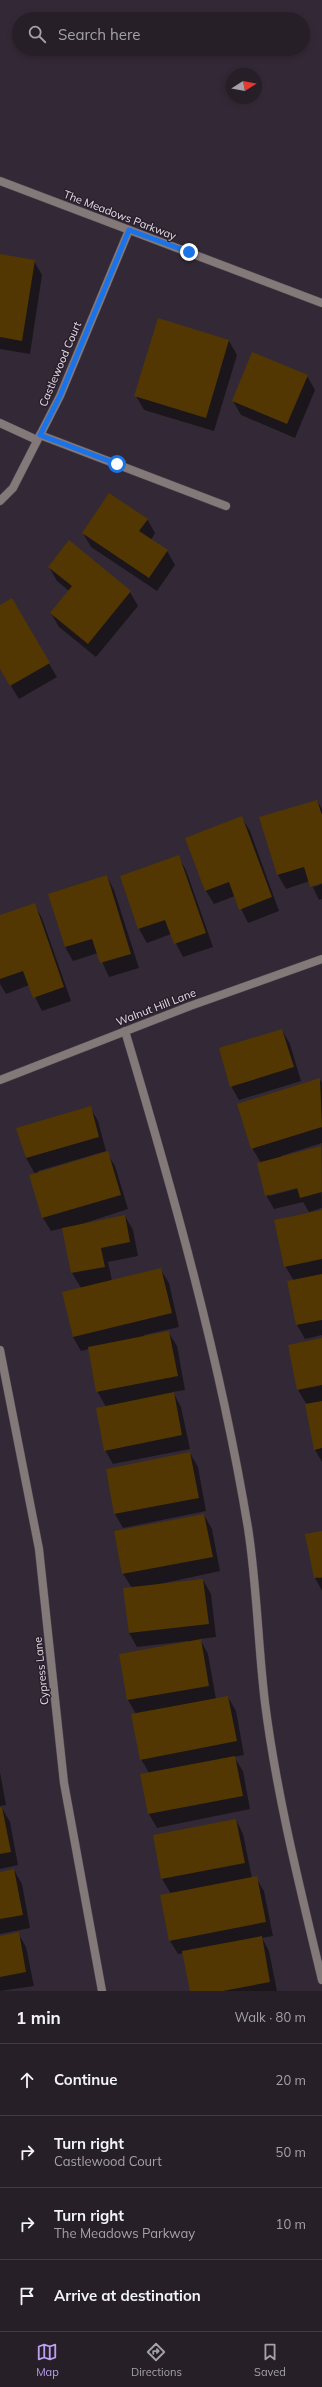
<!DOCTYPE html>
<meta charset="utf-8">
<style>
:root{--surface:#261f28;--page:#322c34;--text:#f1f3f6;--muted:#a4a2a8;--line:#423d45;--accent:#bca0f2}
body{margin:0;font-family:Mulish,sans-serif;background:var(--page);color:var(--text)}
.compass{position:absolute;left:226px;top:68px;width:36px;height:36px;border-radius:50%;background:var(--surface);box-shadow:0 2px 6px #0003;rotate:79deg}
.stop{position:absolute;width:12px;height:12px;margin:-9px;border:3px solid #1a73e8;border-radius:50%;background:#fff}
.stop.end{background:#1a73e8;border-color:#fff;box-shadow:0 1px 4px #0008}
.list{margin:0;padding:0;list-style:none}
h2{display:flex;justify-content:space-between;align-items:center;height:52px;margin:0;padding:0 16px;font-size:17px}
h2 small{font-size:13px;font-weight:400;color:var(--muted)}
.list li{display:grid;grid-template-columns:26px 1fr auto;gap:12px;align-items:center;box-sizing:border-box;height:72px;padding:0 16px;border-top:1px solid var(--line)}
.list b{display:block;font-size:15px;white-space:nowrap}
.list p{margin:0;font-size:13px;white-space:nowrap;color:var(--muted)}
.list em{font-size:13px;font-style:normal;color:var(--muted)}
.icon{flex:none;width:22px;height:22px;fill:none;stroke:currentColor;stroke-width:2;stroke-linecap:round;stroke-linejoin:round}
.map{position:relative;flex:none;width:322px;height:1991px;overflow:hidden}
.search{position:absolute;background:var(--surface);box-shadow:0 2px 6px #0003;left:12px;right:12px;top:12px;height:44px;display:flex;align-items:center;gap:10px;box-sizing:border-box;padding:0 14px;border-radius:22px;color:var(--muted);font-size:15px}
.sheet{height:340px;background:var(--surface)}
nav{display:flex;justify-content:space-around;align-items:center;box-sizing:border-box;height:56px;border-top:1px solid var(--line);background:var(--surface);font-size:11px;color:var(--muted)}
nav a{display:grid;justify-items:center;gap:2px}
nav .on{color:var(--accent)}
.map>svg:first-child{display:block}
.shadow{fill:#0007;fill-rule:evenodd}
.building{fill:#523702}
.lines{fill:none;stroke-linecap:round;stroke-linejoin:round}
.service-casing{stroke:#4f4652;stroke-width:9}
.minor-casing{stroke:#4f4652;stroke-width:9}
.tertiary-casing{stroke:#4f4652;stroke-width:9}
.service{stroke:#837979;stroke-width:8}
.minor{stroke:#837979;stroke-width:8}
.tertiary{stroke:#837979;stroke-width:8}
.route{stroke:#1a73e8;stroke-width:5}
.labels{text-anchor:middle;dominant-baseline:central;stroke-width:3;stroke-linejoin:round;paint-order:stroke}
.street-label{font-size:11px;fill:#e3dce5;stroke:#291f2c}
</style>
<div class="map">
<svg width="322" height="1991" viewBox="0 0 322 1991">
<rect width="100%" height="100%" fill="#332936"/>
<path class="shadow" d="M0 255 34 261 42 275 30 354 0 349Z
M229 341 237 355 214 431 144 410 136 396Z
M307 376 315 390 295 438 241 415 233 401Z
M147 519 155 533 151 540 167 551 175 565 157 591 91 547 83 533Z
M49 567 130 592 138 606 96 657 59 627 51 613 69 591 57 581Z
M11 600 57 677 19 699 0 668V606Z
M317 801 322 809V882L313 885V887L322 884V899L319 900 310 881 286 889 278 875 261 817Z
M242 818 250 831 279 911 248 923 235 896 214 904 206 891Z
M178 856 186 870 213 947 183 957 171 934 147 943 139 929 121 876Z
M107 876 114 890 139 968 109 977 98 953 73 961 65 947Z
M34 904 42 918 71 1001 42 1011 29 985 6 994 0 984V916Z
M282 1030 290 1044 301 1081 239 1100 231 1086Z
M320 1079 322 1083V1143L281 1156 282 1157 320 1147 322 1208 309 1212 303 1202 274 1209 266 1195 261 1163 252 1148ZM302 1186 303 1187 269 1196V1194Z
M90 1107 98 1121 106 1151 38 1171V1173L107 1153 115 1166 128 1209 73 1227 125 1216 133 1230 138 1256 108 1262 112 1281 161 1270 169 1283 179 1327 144 1335 145 1337 169 1333 177 1346 185 1390 173 1392 181 1407 190 1449 113 1464 105 1450 106 1407 97 1391 89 1349 81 1351 73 1337 81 1288 72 1273 63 1228 51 1231 43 1218 35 1174 26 1158 18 1128Z
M322 1211V1335L305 1339 297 1325 288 1282 294 1281 285 1266Z
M322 1339V1462L315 1450 307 1405 298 1390Z
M190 1453 198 1467 206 1511 123 1528 115 1514Z
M204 1515 212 1529 220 1571 146 1587 203 1580 211 1594 216 1637 200 1639 208 1654 216 1699 228 1697 236 1711 244 1755 234 1757 243 1771 250 1809 157 1828 149 1814V1773L141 1759 136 1714 128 1700 120 1654 188 1642V1641L137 1647 129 1633 132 1588 123 1574 115 1532Z
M322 1532V1576H318V1578H322V1591L315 1578 306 1535Z
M0 1772 6 1805 0 1806Z
M2 1808 10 1822 18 1865 0 1869V1809Z
M236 1820 243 1834 252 1878H256L264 1891 273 1936 262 1938 269 1951 277 1991H191L184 1953 178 1954 170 1941 171 1894 162 1879 154 1836Z
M14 1870 22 1884 30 1928 0 1934V1873Z
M18 1933 26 1947 34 1986 0 1991V1937Z"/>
<path class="building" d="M0 254 35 260 22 341 0 337Z
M158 318 229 340 206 418 134 396Z
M252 352 308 375 287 424 232 401Z
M109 493 148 519 139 531 168 550 149 578 82 533Z
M69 540 131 591 88 644 50 613 72 586 48 567Z
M12 598 50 663 10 686 0 669V605Z
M317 800 322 815V883L310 887 304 867 277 875 259 817Z
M242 816 272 897 239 910 229 882 205 891 185 838Z
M179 855 206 933 174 944 165 920 138 929 120 876Z
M107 875 131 954 100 963 92 939 65 947 48 894Z
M35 903 64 987 33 998 23 971 0 979V915Z
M282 1029 294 1067 230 1087 219 1048Z
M320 1078 322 1127 251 1149 237 1104Z
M91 1106 99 1137 26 1158 16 1128Z
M321 1146 322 1192 300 1198 297 1188 265 1196 257 1163Z
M108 1151 121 1195 42 1218 29 1175Z
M322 1210V1259L284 1267 274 1220Z
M125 1215 130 1242 101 1248 105 1267 71 1273 62 1228Z
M161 1268 172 1313 73 1337 62 1292Z
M322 1274V1320L296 1325 287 1281Z
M169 1331 178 1376 96 1392 88 1347Z
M322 1338V1385L297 1390 288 1345Z
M174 1392 182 1435 104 1451 96 1408Z
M322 1401V1448L314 1450 305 1404Z
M190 1452 199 1498 114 1514 106 1469Z
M204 1514 213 1557 122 1574 114 1531Z
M322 1531V1577L314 1578 305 1534Z
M203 1579 209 1624 129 1633 123 1588Z
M201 1639 209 1686 127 1700 119 1654Z
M228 1696 237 1741 140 1760 131 1714Z
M235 1756 243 1796 148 1814 140 1774Z
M2 1807 11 1852 0 1854V1808Z
M236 1819 245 1863 161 1879 153 1835Z
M14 1869 23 1915 0 1919V1872Z
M257 1876 266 1922 169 1941 160 1895Z
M19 1932 26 1972 0 1977V1936Z
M262 1936 270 1982 223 1991H190L182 1951Z"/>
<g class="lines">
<g class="service-casing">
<path id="service" d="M0 423 37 440
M40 435 226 506
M125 1031C174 1195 220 1359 248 1528 257 1586 258 1645 265 1703 277 1797 300 1888 322 1980"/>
</g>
<g class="minor-casing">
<path id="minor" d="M0 501 13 488 60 396 129 230
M0 1080 190 1006 322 959
M0 1350 39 1549 64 1783 102 1991"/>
</g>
<g class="tertiary-casing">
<path id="tertiary" d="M0 181 322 303"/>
</g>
<use href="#service" class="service"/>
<use href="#minor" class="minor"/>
<use href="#tertiary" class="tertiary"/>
</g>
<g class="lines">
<path class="route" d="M117 464 40 435 60 396 129 230 189 252"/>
</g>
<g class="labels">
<g class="street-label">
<text transform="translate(120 215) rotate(21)">The Meadows Parkway</text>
<text transform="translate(60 364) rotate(-67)">Castlewood Court</text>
<text transform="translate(156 1007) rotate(-21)">Walnut Hill Lane</text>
<text transform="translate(41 1671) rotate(-96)">Cypress Lane</text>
</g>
</g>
</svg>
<svg class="compass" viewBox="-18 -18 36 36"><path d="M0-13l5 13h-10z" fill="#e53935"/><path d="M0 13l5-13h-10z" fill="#a4a2a8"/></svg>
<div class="stop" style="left:117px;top:464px"></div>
<div class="stop end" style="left:189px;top:252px"></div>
<div class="search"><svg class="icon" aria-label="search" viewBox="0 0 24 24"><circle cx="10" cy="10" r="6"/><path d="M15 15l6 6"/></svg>Search here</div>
</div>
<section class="sheet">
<h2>1 min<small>Walk · 80 m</small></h2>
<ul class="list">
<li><svg class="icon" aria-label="ahead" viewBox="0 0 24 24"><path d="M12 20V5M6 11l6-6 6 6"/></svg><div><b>Continue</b></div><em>20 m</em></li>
<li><svg class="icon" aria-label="right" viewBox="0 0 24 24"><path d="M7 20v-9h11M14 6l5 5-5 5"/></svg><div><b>Turn right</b><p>Castlewood Court</p></div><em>50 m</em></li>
<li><svg class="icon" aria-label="right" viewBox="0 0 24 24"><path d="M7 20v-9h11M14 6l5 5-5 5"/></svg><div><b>Turn right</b><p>The Meadows Parkway</p></div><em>10 m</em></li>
<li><svg class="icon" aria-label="arrive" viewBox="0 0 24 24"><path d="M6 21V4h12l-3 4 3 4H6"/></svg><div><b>Arrive at destination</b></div></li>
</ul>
</section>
<nav>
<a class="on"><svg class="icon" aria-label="map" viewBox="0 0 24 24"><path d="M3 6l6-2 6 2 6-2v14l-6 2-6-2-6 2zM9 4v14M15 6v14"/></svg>Map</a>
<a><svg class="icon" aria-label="directions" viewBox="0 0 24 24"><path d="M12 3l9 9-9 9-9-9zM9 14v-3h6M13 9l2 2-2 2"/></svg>Directions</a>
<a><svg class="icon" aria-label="saved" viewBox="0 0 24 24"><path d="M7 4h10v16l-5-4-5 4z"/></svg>Saved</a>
</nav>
